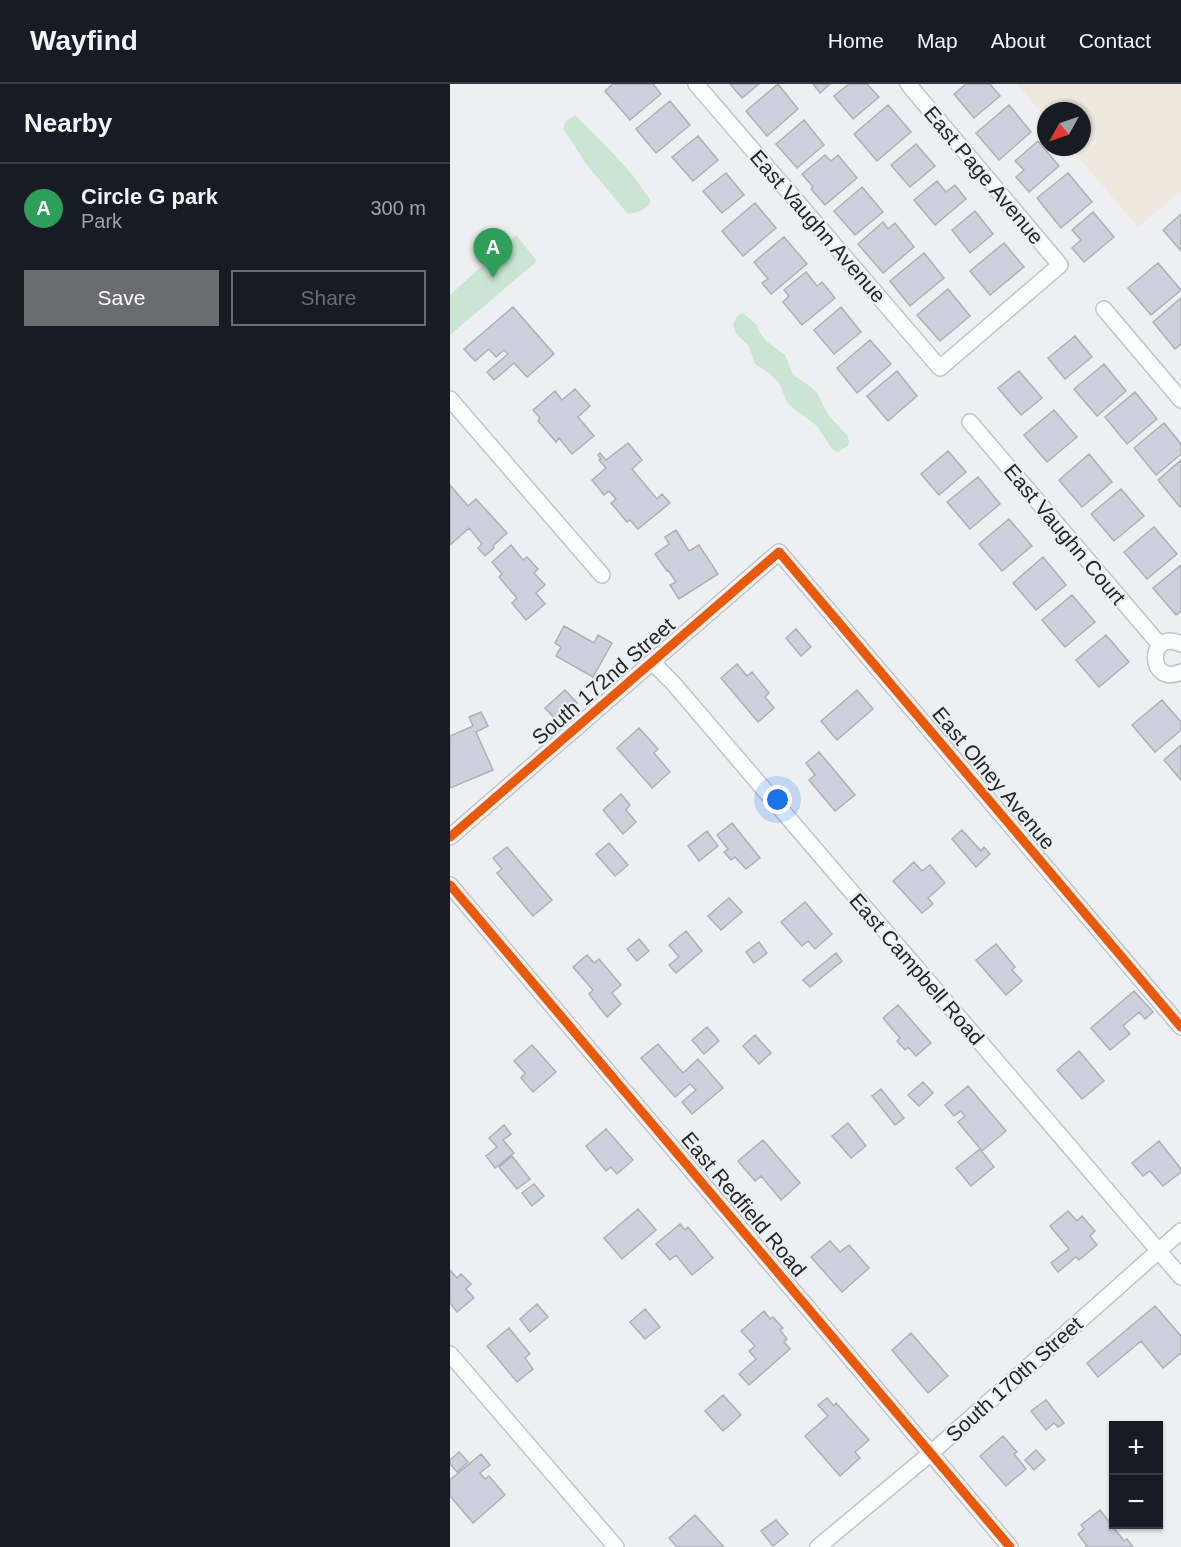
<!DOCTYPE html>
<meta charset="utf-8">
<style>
:root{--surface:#171b24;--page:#242831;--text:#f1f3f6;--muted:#9ea1a6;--line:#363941;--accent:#6b6c6f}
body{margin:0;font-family:Arial,sans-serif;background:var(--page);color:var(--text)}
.controls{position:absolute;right:18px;bottom:18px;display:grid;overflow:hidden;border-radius:0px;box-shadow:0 2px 4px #0004}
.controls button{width:54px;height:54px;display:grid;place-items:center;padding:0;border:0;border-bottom:2px solid var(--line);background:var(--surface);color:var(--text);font:30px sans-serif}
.compass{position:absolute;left:587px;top:18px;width:54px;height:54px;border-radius:50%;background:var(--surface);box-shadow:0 2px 4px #0004;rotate:230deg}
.you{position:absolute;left:328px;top:716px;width:21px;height:21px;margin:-15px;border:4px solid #fff;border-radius:50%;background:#1a73e8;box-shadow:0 0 0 9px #1a73e833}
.badge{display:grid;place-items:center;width:39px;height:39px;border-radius:50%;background:var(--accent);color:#fff;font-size:20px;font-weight:700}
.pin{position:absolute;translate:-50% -50px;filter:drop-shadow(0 2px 3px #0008)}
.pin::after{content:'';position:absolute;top:32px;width:21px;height:18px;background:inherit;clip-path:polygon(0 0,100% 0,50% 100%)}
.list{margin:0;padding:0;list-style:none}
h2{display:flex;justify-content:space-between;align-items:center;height:78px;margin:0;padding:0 24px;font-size:26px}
h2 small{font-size:20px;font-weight:400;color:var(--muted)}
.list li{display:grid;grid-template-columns:39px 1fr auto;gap:18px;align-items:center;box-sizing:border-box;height:90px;padding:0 24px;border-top:2px solid var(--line)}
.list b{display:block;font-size:22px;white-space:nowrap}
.list p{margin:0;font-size:20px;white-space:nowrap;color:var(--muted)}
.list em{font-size:20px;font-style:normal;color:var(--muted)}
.actions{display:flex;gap:12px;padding:18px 24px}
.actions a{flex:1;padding:14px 0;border:2px solid var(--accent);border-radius:0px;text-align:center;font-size:21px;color:var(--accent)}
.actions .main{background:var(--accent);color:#fff}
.map{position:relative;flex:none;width:731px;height:1463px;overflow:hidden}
header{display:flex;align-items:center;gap:36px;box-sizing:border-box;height:84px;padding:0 30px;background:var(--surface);border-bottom:2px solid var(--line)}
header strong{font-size:28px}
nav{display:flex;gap:33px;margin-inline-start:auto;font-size:21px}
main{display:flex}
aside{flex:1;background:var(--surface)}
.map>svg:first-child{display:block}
.education{fill:#eee8df}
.green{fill:#cae5d1}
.building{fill:#cbd1dd;stroke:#afb0b2;stroke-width:1.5}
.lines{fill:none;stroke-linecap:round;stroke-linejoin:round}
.minor-casing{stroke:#c2c4c5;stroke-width:18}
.minor{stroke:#fcfdfd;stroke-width:15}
.cycleway-casing{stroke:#eceff3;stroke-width:13}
.cycleway{stroke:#e8590c;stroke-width:9}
.labels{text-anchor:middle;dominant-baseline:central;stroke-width:4.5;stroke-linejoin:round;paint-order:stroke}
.street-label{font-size:21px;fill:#252628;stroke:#eceff3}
</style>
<header>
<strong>Wayfind</strong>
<nav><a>Home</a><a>Map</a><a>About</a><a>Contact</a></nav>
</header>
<main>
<aside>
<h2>Nearby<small></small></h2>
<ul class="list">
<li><span class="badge" style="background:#2e9e5b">A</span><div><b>Circle G park</b><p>Park</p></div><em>300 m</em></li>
</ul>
<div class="actions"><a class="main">Save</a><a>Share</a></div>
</aside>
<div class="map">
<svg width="731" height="1463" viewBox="0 0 731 1463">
<rect width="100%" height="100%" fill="#edeff2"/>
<path class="education" d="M567 0H731V107L688 143 620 63H632V27H596V34Z"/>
<path class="green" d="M125 31 158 64 181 89 201 117C196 126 189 128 178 130L136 80 113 44 116 37Z
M66 151 87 177 0 251V211Z
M293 229 307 241 308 246 316 257 335 271 343 291 361 303 367 309 379 332 397 351 399 357 398 362 388 368 382 365 367 342 338 320 329 299 319 289 305 280 299 262 286 250 283 241 287 232Z"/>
<path class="building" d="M163 0H203L211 10 180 36 155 7Z
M280 0H309L292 14Z
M328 0 348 25 317 52 296 27Z
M363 0H380L370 9Z
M399 0H417L429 13 403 35 384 12Z
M516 0H540L550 12 524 34 504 10Z
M220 17 240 41 206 69 186 45Z
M438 21 461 48 427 77 404 50Z
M559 21 581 48 549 76 526 49Z
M354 36 374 61 347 84 326 60Z
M248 52 268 76 243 97 222 73Z
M588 57 609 82 579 108 566 93 574 86 565 77Z
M466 60 485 82 460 103 441 81Z
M375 71 381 77 388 71 407 94 375 121 361 105 363 103 352 90Z
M276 89 294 111 272 129 253 107Z
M618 89 642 118 611 144 587 114Z
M487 97 496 108 505 101 516 115 485 141 464 116Z
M412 103 433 128 405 151 384 127Z
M305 119 326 144 293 172 272 147Z
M525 127 543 150 520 169 502 146Z
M643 128 664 153 634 178 622 164 631 156 622 146Z
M731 130V167L713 146Z
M433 138 438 145 445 139 464 163 433 189 408 160Z
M334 153 357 180 321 210 312 199 318 195 304 178Z
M554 159 574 183 540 211 520 187Z
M474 169 494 194 460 222 440 197Z
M708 179 731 206 701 231 678 204Z
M356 188 367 202 372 198 385 214 352 241 333 218 339 212 334 206Z
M498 205 520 232 490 257 467 231Z
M731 214V260L725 265 703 238Z
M63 223 104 270 77 293 64 279 44 296 37 288 58 270 54 266 46 273 39 265 25 277 14 265Z
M391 223 411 248 384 270 364 246Z
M625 252 642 273 615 295 598 274Z
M420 256 441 280 407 309 387 284Z
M654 280 676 307 647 332 624 305Z
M447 287 467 312 438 337 417 312Z
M569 287 592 314 571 331 548 304Z
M125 305 140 322 128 333 144 352 122 370 109 354 106 358 88 337 90 334 83 326 105 307 112 316Z
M685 308 707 335 677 360 655 333Z
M604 326 627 353 597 378 574 351Z
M714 339 731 360V370L706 391 684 364Z
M178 359 192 376 182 385 207 415 212 410 220 419 188 445 180 436 177 438 161 419 166 415 159 407 154 411 142 396 156 384 149 376 151 375 148 371 150 369 156 376Z
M498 367 516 388 489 411 471 390Z
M639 370 662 398 632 423 609 396Z
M731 376V422L730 423 708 396Z
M528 393 550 420 520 445 497 418Z
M0 401 18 422 26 415 57 449 43 462 44 464 35 472 28 464 32 460 19 444 0 461Z
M671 405 694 432 664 457 641 430Z
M559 435 582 462 552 487 529 460Z
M704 443 727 470 697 495 674 468Z
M226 446 239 467 249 461 268 490 229 515 220 501 226 498 218 486 217 487 205 470 219 460 215 453Z
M61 461 73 476 77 473 88 485 84 489 95 501 86 509 95 520 76 536 62 519 67 514 49 493 52 490 42 478Z
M593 473 616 501 586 526 563 499Z
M731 481V527L726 531 703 504Z
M622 511 645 538 615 563 592 536Z
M114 542 144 559 148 551 162 559 143 593 106 572 111 563 105 559Z
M346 545 361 563 351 572 336 554Z
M656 551 679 578 649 603 626 576Z
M287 580 297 592 302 588 319 609 315 613 324 624 308 638 271 594Z
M115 606 127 619 107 637 95 624Z
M407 606 423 625 387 656 371 637Z
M712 616 731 638V646L705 668 682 641Z
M31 628 38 642 26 648 43 686 0 704V652L23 642 19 633Z
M189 644 208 665 204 669 220 688 202 704 167 664Z
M731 661V696L714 676Z
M369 668 405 711 385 727 359 696 365 691 356 679Z
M171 710 180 721 176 726 186 738 173 750 153 726Z
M282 739 310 774 296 785 285 773 281 776 274 768 278 765 267 751Z
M512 746 531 767 534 763 540 770 526 783 502 755Z
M257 747 268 762 249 777 238 762Z
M159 759 178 781 165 792 146 770Z
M57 763 102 816 83 832 47 789 52 785 43 774Z
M464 778 472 787 480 781 495 799 478 814 483 820 472 829 443 797Z
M279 814 292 828 271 846 258 832Z
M355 818 382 850 365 865 358 857 352 862 331 838Z
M236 847 252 867 226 889 219 881 229 873 219 861Z
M189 855 199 867 187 877 177 865Z
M309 858 317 869 304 879 296 868Z
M546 860 565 883 562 886 572 897 556 911 526 876Z
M386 869 392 877 360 903 353 896Z
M137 871 144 879 149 875 171 901 162 909 171 920 157 933 139 910 143 906 123 883Z
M684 907 703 928 695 935 689 928 673 942 680 950 660 966 641 944Z
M448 921 481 959 466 972 458 963 455 966 447 957 450 954 433 934Z
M257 943 269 957 254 970 242 956Z
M305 951 321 969 309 980 293 962Z
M208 960 233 989 248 975 273 1004 242 1030 232 1018 246 1006 240 1000 225 1013 191 974Z
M82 961 106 988 83 1008 71 994 75 989 64 977Z
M629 967 654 997 632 1015 607 986Z
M473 998 483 1009 469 1022 458 1011Z
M518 1002 556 1047 532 1067 508 1038 515 1032 511 1027 504 1032 495 1021Z
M431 1005 454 1034 445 1041 422 1012Z
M398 1039 416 1062 401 1074 382 1052Z
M54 1041 61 1050 53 1056 64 1069 45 1084 36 1072 47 1063 39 1054Z
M156 1045 183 1076 167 1090 161 1083 156 1087 136 1062Z
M313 1056 350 1099 331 1116 311 1092 305 1097 288 1077Z
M709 1057 731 1085V1088L713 1102 700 1087 693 1092 682 1079Z
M530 1065 544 1083 521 1102 506 1084Z
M62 1072 80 1095 67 1105 49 1083Z
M84 1100 94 1112 82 1122 72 1109Z
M188 1125 206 1146 172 1175 154 1154Z
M618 1127 627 1137 632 1132 645 1147 640 1152 647 1161 629 1176 626 1173 608 1188 601 1179 619 1165 600 1142Z
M230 1140 235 1146 238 1143 263 1174 242 1191 226 1171 220 1176 206 1160Z
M380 1157 390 1168 399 1161 419 1184 392 1208 361 1173Z
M0 1186 7 1194 11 1190 21 1200 16 1205 24 1214 7 1228 0 1219Z
M87 1220 98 1233 80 1248 70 1235Z
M705 1222 731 1252V1269L713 1284 691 1257 648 1293 637 1279Z
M195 1225 210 1243 195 1255 180 1238Z
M314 1227 320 1235 323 1233 333 1244 330 1246 337 1255 334 1258 340 1265 299 1301 289 1290 306 1275 299 1267 305 1262 291 1247Z
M59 1244 80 1270 75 1274 83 1285 67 1298 37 1262Z
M461 1249 498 1292 478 1309 442 1266Z
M273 1311 291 1331 273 1347 255 1327Z
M377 1314 384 1322 386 1319 419 1356 405 1368 410 1374 390 1392 355 1352 378 1332 368 1321Z
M596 1316 614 1339 608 1343 604 1339 596 1346 581 1327Z
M553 1352 567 1368 564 1370 576 1385 556 1402 530 1372Z
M586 1366 595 1376 584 1386 575 1376Z
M9 1368 18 1378 7 1388 0 1380V1376Z
M31 1370 40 1381 30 1389 35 1395 39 1392 55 1411 23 1439 0 1412V1396Z
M650 1426 674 1457 677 1455 683 1463H635L637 1462 628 1450 634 1445 631 1441Z
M245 1431 274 1463H227L219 1454Z
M326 1436 338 1450 323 1462 311 1447Z"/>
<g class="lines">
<g class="minor-casing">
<path id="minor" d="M246 0 490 284 610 181 458 0
M654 225 731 316
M0 315 152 491
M520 338 710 561
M731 560C697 544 697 603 731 588
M202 578 223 599 731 1193
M0 753 329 468 731 943
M0 801 560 1463
M0 1270 166 1463
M368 1463 481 1369 731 1147"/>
</g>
<use href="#minor" class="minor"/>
<g class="cycleway-casing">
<path id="cycleway" d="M0 753 329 468 731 943
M0 801 560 1463"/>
</g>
<use href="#cycleway" class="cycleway"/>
</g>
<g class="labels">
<g class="street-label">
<text transform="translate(534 91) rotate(50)">East Page Avenue</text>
<text transform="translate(368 142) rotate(49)">East Vaughn Avenue</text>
<text transform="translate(615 450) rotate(50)">East Vaughn Court</text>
<text transform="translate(153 597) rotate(-41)">South 172nd Street</text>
<text transform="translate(544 694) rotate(50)">East Olney Avenue</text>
<text transform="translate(467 885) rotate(49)">East Campbell Road</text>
<text transform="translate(294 1120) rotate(50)">East Redfield Road</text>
<text transform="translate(564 1295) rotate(-42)">South 170th Street</text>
</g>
</g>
</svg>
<div class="controls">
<button>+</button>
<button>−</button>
</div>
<svg class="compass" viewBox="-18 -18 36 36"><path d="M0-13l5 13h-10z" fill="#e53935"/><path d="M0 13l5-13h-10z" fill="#9ea1a6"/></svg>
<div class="you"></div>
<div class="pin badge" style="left:43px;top:194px;background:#2e9e5b">A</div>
</div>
</main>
